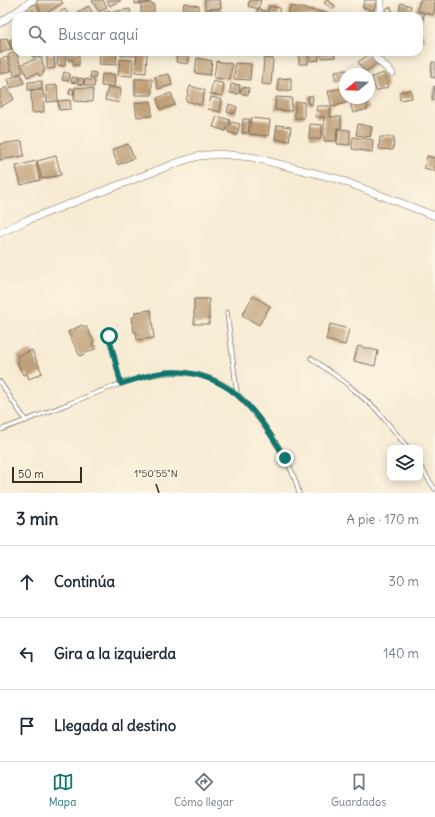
<!DOCTYPE html>
<html lang="es">
<meta charset="utf-8">
<style>
:root{--surface:#fff;--page:#f2f2f3;--text:#1f2937;--muted:#747a83;--line:#e0e1e3;--accent:#0f766e}
body{margin:0;font-family:Delius,sans-serif;background:var(--page);color:var(--text)}
.controls{position:absolute;right:12px;bottom:12px;display:grid;overflow:hidden;border-radius:8px;box-shadow:0 2px 10px #0003}
.controls button{width:36px;height:36px;display:grid;place-items:center;padding:0;border:0;border-bottom:1px solid var(--line);background:var(--surface);color:var(--text);font:20px sans-serif}
.compass{position:absolute;left:339px;top:68px;width:36px;height:36px;border-radius:50%;background:var(--surface);box-shadow:0 2px 10px #0003;rotate:251deg}
.scale{position:absolute;left:12px;bottom:10px;width:70px;box-sizing:border-box;padding-left:4px;border:2px solid #3b2a1e;border-top:0;font-size:11px;line-height:14px;white-space:nowrap;color:#3b2a1e;-webkit-text-stroke:3px #fcf5e5;paint-order:stroke}
.stop{position:absolute;width:12px;height:12px;margin:-9px;border:3px solid #0f766e;border-radius:50%;background:#fff}
.stop.end{background:#0f766e;border-color:#fff;box-shadow:0 1px 4px #0008}
.list{margin:0;padding:0;list-style:none}
h2{display:flex;justify-content:space-between;align-items:center;height:52px;margin:0;padding:0 16px;font-size:17px}
h2 small{font-size:13px;font-weight:400;color:var(--muted)}
.list li{display:grid;grid-template-columns:26px 1fr auto;gap:12px;align-items:center;box-sizing:border-box;height:72px;padding:0 16px;border-top:1px solid var(--line)}
.list b{display:block;font-size:15px;white-space:nowrap}
.list em{font-size:13px;font-style:normal;color:var(--muted)}
.icon{flex:none;width:22px;height:22px;fill:none;stroke:currentColor;stroke-width:2;stroke-linecap:round;stroke-linejoin:round}
.map{position:relative;flex:none;width:435px;height:493px;overflow:hidden}
.search{position:absolute;background:var(--surface);box-shadow:0 2px 10px #0003;left:12px;right:12px;top:12px;height:44px;display:flex;align-items:center;gap:10px;box-sizing:border-box;padding:0 14px;border-radius:12px;color:var(--muted);font-size:15px}
.sheet{height:268px;background:var(--surface)}
nav{display:flex;justify-content:space-around;align-items:center;box-sizing:border-box;height:56px;border-top:1px solid var(--line);background:var(--surface);font-size:11px;color:var(--muted)}
nav a{display:grid;justify-items:center;gap:2px}
nav .on{color:var(--accent)}
.map>svg:first-child{display:block}
.building{fill:#c0a079}
.lines{fill:none;stroke-linecap:round;stroke-linejoin:round}
.lane-casing{stroke:#7d6e5d;stroke-width:5}
.street-casing{stroke:#7d6e5d;stroke-width:8}
.lane{stroke:#fff;stroke-width:3.5}
.street{stroke:#fff;stroke-width:7}
.route{stroke:#0f766e;stroke-width:5}
.ticks{fill:none;stroke:#3b2a1e;stroke-width:1.5}
.ticks-label{font-size:10px;text-anchor:middle;fill:#3b2a1e;stroke:#fcf5e5;stroke-width:3.5;stroke-linejoin:round;paint-order:stroke}
</style>
<div class="map">
<svg width="435" height="493" viewBox="0 0 435 493">
<rect width="100%" height="100%" fill="#fcf5e5"/>
<filter id="ink" filterUnits="userSpaceOnUse"><feTurbulence type="fractalNoise" baseFrequency=".025" numOctaves="2"/><feDisplacementMap in="SourceGraphic" scale="8" xChannelSelector="R" yChannelSelector="G"/><feConvolveMatrix kernelMatrix="1 2 1 2 8 2 1 2 1" color-interpolation-filters="sRGB"/></filter>
<filter id="wash" filterUnits="userSpaceOnUse"><feTurbulence type="fractalNoise" baseFrequency=".012" numOctaves="4" result="noise"/><feDisplacementMap in="SourceGraphic" scale="16" xChannelSelector="R" yChannelSelector="G"/><feGaussianBlur stdDeviation="0.9" result="paint"/><feColorMatrix in="noise" values="0 0 0 0 0 0 0 0 0 0 0 0 0 0 0 0 0 1.4 0 .05"/><feComposite in="paint" operator="in"/></filter>
<g filter="url(#wash)">
<rect width="100%" height="100%" fill="#f7ebd3"/>
<g id="blocks">
<path class="building" d="M39 0H61L63 3 43 15 36 2Z
M94 0H103L107 7 99 12 92 1Z
M107 0H121L110 6Z
M135 0H151V2L135 4Z
M205 0H220L221 8 205 9Z
M250 0H261L258 9 248 6Z
M327 0 335 6 333 9 324 3Z
M365 0H378L373 11 362 7Z
M420 0H435V8L433 15 417 10Z
M184 3 199 6 197 16H182Z
M401 3 411 6 408 16H398Z
M35 4 40 13 36 16H14Z
M141 4H154V14L149 15V16H137V15H141Z
M89 6 94 16H79L77 12Z
M269 6 280 8 278 16H267Z
M290 6 338 15V16H288Z
M391 7 394 16H387L385 9Z
M65 9 69 16H53Z
M130 9 131 16H114L113 12Z
M258 9 267 12 266 16H256Z
M109 10 112 16H102L101 14Z
M206 10H220V16H206Z
M413 11 424 14 421 25H419V16H411Z
M423 34 424 41H419V35Z
M16 37V49L13 50 9 40Z
M7 38 11 49 0 53V40Z
M16 52 23 72 14 75 8 55Z
M31 52H46L33 57Z
M58 52H66L65 66 57 65Z
M68 52H79V65H73V60H68Z
M121 52H134V56H121Z
M137 52 147 53 146 73 135 72Z
M177 52H190L188 64 176 62Z
M310 52H319V60L310 61Z
M321 52H334L335 57 322 58Z
M100 53 117 54 116 65 99 64Z
M299 53H308V64H299Z
M47 54H54L55 68 47 69Z
M370 54 377 63 365 72 358 62Z
M7 57 11 71 0 74V59Z
M41 57 45 71 42 72 43 74 39 76 38 73 27 77 22 64Z
M197 58 212 61 210 75 195 73Z
M264 58 273 59 271 85 262 84Z
M120 59 133 60 132 76 118 75Z
M216 61 232 64 230 80 214 78Z
M432 62H435V78L431 77Z
M235 63 251 64 250 80 234 79Z
M347 70V74H345V79L335 80V71Z
M64 72 70 74 69 81 62 80Z
M91 72 96 73 95 79 90 78Z
M384 73 388 87 376 91 372 77Z
M21 74 24 83 11 88 8 79Z
M102 74 115 75 114 87 101 86Z
M169 74 172 85 158 89 155 77Z
M72 77 78 78 76 83 71 82Z
M79 78 84 79 83 85 78 84Z
M291 78V91H278V79Z
M85 79 95 81 94 87 84 85Z
M135 79H152V95H135Z
M42 81V89L28 90V82Z
M213 81 224 84 222 96 210 94Z
M231 84 240 85 239 94 230 93Z
M57 85 58 101 47 102 46 86Z
M190 86 205 90 201 105 186 101Z
M434 86H435V101L432 100Z
M7 87 14 99 0 107V91Z
M75 87 93 89 92 102 74 101Z
M108 87 121 89 119 103 105 100Z
M242 87 249 88 248 95 240 93Z
M345 87V98H348L349 102 332 107 328 91Z
M70 88 74 89 73 95 69 94Z
M43 90 44 112 32 113 31 91Z
M411 90 412 98 400 100 399 92Z
M171 93 175 105 160 110 157 98Z
M308 96H313L312 105 308 104Z
M211 97 222 100 220 112 208 109Z
M276 97 292 98 291 111 275 110Z
M365 98 368 109 353 113 350 102Z
M70 100 71 109 59 110 58 101Z
M151 101 152 116 137 117 135 103Z
M295 102H304V118H295Z
M229 104 237 107 235 114 227 112Z
M317 106H331L330 117H341V128H337L336 141H324V117H316Z
M217 116 230 120 226 131 213 127Z
M251 118 270 120 268 136 249 134Z
M243 119H249L248 133H242Z
M231 122 240 124 237 135 228 132Z
M310 124 322 125 321 139H309Z
M358 124 372 127 370 137 356 135Z
M277 125 291 127 289 141 275 139Z
M338 129 350 130V145L337 144Z
M353 137 373 140 372 152 352 149Z
M380 137H394L393 150 379 149Z
M22 141 24 156 0 160V144Z
M128 144 134 158 118 165 112 150Z
M56 156 61 175 42 179 37 161Z
M427 156 435 158V171L424 168Z
M36 161 40 180 21 185 16 166Z
M253 296 270 306 259 325 242 315Z
M194 299H209V324H194Z
M151 310 154 338 137 340 136 332H134L132 317H135V312Z
M330 324 349 329 345 345 326 340Z
M82 325 83 327 86 326 94 342 92 343 95 349 80 356 68 332Z
M358 346 378 351 375 366 354 361Z
M32 350 42 373 29 379 27 374 23 375 17 362 19 361 17 356Z"/>
</g>
</g>
<g filter="url(#ink)">
<use href="#blocks" fill-opacity="0" stroke="#7d6e5d" stroke-width="1"/>
<g class="lines">
<g class="lane-casing">
<path id="lane" d="M227 312 237 394
M109 336 121 384
M311 358 347 384 376 409 408 448
M0 382 26 421
M0 430C30 419 60 407 91 395 139 376 190 356 237 394 245 401 252 411 259 419 276 441 293 466 299 493
M420 466 435 489"/>
</g>
<g class="street-casing">
<path id="street" d="M381 16V0
M0 23 33 0
M373 52 376 58 392 73
M0 233 25 221 179 162 199 156 219 154 251 157 338 179 435 216"/>
</g>
<use href="#lane" class="lane"/>
<use href="#street" class="street"/>
</g>
</g>
<g class="lines" filter="url(#ink)">
<path class="route" d="M109 336 121 384C134 380 147 375 160 373 185 368 218 378 237 395 257 412 272 436 285 458"/>
</g>
<path class="ticks" d="M156 484 159 493"/>
<g class="ticks-label">
<text x="156" y="477">1°50'55"N</text>
</g>
</svg>
<div class="controls">
<button><svg class="icon" aria-label="layers" viewBox="0 0 24 24"><path d="M12 4l9 5-9 5-9-5zM3 14l9 5 9-5"/></svg></button>
</div>
<svg class="compass" viewBox="-18 -18 36 36"><path d="M0-13l5 13h-10z" fill="#e53935"/><path d="M0 13l5-13h-10z" fill="#747a83"/></svg>
<div class="scale">50 m</div>
<div class="stop" style="left:109px;top:336px"></div>
<div class="stop end" style="left:285px;top:458px"></div>
<div class="search"><svg class="icon" aria-label="search" viewBox="0 0 24 24"><circle cx="10" cy="10" r="6"/><path d="M15 15l6 6"/></svg>Buscar aquí</div>
</div>
<section class="sheet">
<h2>3 min<small>A pie · 170 m</small></h2>
<ul class="list">
<li><svg class="icon" aria-label="ahead" viewBox="0 0 24 24"><path d="M12 20V5M6 11l6-6 6 6"/></svg><div><b>Continúa</b></div><em>30 m</em></li>
<li><svg class="icon" aria-label="left" viewBox="0 0 24 24"><path d="M17 20v-9H6M10 6l-5 5 5 5"/></svg><div><b>Gira a la izquierda</b></div><em>140 m</em></li>
<li><svg class="icon" aria-label="arrive" viewBox="0 0 24 24"><path d="M6 21V4h12l-3 4 3 4H6"/></svg><div><b>Llegada al destino</b></div></li>
</ul>
</section>
<nav>
<a class="on"><svg class="icon" aria-label="map" viewBox="0 0 24 24"><path d="M3 6l6-2 6 2 6-2v14l-6 2-6-2-6 2zM9 4v14M15 6v14"/></svg>Mapa</a>
<a><svg class="icon" aria-label="directions" viewBox="0 0 24 24"><path d="M12 3l9 9-9 9-9-9zM9 14v-3h6M13 9l2 2-2 2"/></svg>Cómo llegar</a>
<a><svg class="icon" aria-label="saved" viewBox="0 0 24 24"><path d="M7 4h10v16l-5-4-5 4z"/></svg>Guardados</a>
</nav>
